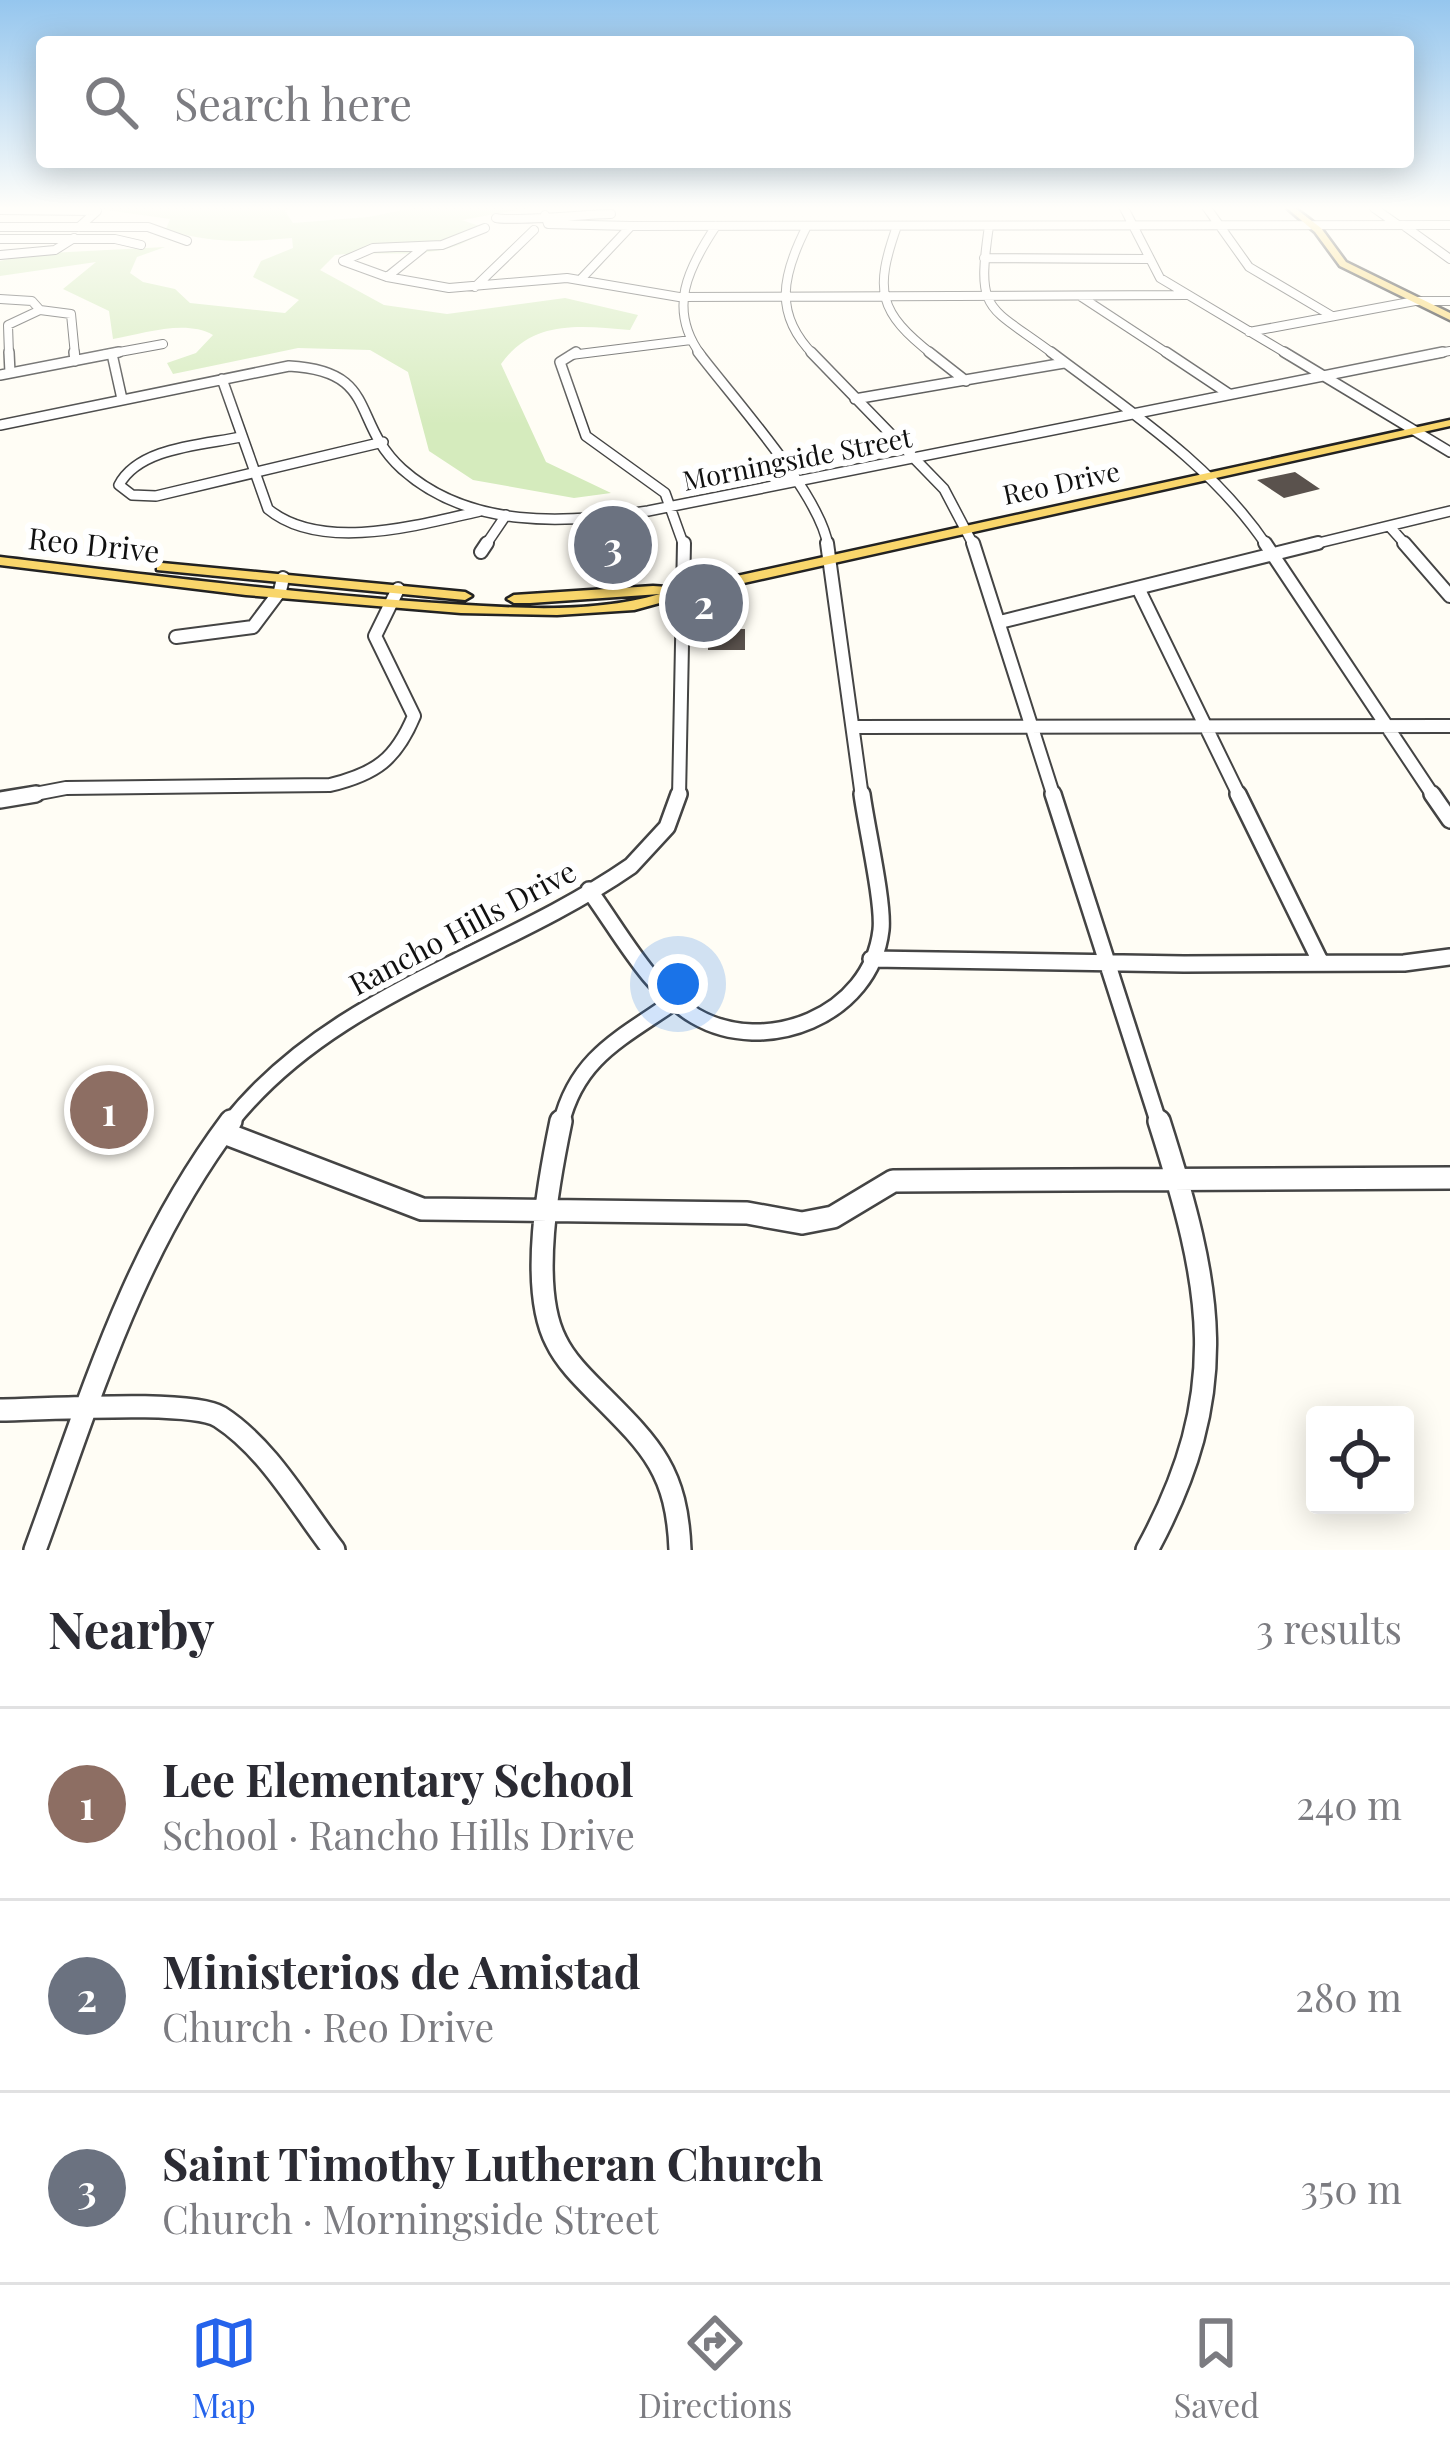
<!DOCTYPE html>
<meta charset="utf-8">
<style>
:root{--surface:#fff;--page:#f7f7f7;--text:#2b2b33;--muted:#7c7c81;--line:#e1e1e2;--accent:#2563eb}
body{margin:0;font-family:"Playfair Display",serif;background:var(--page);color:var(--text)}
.controls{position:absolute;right:36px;bottom:36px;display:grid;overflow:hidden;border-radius:12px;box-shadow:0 6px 30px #0003}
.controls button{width:108px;height:108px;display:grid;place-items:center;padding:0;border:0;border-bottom:3px solid var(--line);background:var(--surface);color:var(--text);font:60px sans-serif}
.you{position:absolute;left:678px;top:984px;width:42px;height:42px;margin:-30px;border:9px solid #fff;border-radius:50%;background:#1a73e8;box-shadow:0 0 0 18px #1a73e833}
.badge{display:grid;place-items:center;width:78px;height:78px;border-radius:50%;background:var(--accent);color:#fff;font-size:39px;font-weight:700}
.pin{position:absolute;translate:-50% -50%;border:6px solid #fff;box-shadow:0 3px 12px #0006}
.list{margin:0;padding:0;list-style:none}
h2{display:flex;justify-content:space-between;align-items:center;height:156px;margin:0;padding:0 48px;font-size:51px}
h2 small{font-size:39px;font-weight:400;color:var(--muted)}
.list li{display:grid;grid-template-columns:78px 1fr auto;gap:36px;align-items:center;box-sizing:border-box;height:192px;padding:0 48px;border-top:3px solid var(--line)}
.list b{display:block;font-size:45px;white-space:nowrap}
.list p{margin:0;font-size:39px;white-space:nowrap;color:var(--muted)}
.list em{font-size:39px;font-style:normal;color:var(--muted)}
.icon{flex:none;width:66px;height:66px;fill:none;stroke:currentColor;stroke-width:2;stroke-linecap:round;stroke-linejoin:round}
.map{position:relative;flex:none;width:1450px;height:1550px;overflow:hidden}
.search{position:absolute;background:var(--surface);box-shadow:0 6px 30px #0003;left:36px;right:36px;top:36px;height:132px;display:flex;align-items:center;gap:30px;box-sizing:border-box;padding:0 42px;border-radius:12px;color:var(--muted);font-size:45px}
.sheet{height:732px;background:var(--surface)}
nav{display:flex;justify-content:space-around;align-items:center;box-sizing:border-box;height:168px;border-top:3px solid var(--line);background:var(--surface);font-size:33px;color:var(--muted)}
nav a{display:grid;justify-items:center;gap:6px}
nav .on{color:var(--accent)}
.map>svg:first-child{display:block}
.green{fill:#d5ebbd}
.building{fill:#5a524d}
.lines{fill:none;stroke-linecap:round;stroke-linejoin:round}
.minor-far4-casing{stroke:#444;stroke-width:10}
.minor-far3-casing{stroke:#444;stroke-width:12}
.minor-far2-casing{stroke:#444;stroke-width:16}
.minor-far1-casing{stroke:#444;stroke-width:20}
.minor-casing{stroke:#444;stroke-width:26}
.major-casing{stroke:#222;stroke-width:5}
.minor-far4{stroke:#fff;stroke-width:8}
.minor-far3{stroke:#fff;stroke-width:9}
.minor-far2{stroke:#fff;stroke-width:12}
.minor-far1{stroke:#fff;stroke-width:15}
.minor{stroke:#fff;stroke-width:21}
.major{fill:#f9d66b;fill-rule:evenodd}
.labels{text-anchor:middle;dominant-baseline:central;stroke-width:12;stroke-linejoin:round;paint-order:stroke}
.far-street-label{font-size:27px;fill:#111;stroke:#fff}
.street-label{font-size:30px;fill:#111;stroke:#fff}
</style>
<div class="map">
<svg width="1450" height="1550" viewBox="0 0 1450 1550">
<rect width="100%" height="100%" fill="#fffdf5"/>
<path class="green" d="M92 208H291L285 211 293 223 368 217 413 208H528L462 220 485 228C448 265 384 249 335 255L320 270 384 305 447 314 565 298 638 315 630 330C581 326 533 319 501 364L546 462 611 493 574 498 473 480 429 451 408 372 370 350 298 348 173 374 167 363 196 353 213 335C185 319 143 334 113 339L109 311 63 289 96 262 0 276V261L30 254 165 247 137 257 130 273 143 282 175 289 190 303 285 313 299 300 253 277 261 261 293 248 292 238C247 242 209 244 166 229L170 219Z"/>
<path class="building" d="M1295 472 1320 489 1284 498 1257 480Z
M708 629H745V650H708Z"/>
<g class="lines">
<g class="minor-far4-casing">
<path id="minor-far4" d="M1124 208 1160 278 1289 355
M1207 208 1249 267 1332 316
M1374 208 1398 225
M0 210 97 211 79 227
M545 215 548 224 631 226
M496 218C507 222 589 214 611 214
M1403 225 1450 259
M807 226C782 275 773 314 814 355
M897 226C874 291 878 312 933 355
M989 226C976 315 987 304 1055 355
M0 227H148L187 241
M485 228 442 245 373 248 343 261 387 277 449 288 567 278 679 297 1187 295
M0 239H115L141 245
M0 255 55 250 74 238
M984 258 1146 259
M387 277 423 248
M582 278 631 226 1450 225
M475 287 534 230
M1080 296 1170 355
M0 299 32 301 40 310
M1249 332 1415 301H1450
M9 355 8 325 40 310 71 314 75 355
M103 355 163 344
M571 355 691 340
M701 355C667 309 688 268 716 226
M1428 355 1450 351"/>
</g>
<g class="minor-far3-casing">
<path id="minor-far3" d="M9 352 10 373
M74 352 75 361
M576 352 560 362 586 436 665 493 684 546
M698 352C732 397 821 495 828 546
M811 352 944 489 974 546
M929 352 966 381
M1051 352C1129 411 1212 464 1267 546
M1166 352 1229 394
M1284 352 1450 452
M112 354 122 399
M0 375 119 352
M222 379 268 509C321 553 419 525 480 511
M855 399 1064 363
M0 425 289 366C380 371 350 422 402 469 469 529 565 524 648 511L1443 352
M241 437C203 445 139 447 119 485L132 495 156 496 383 442
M1390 527 1407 546
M485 546 506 515
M1306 546 1450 511"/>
</g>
<g class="minor-far2-casing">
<path id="minor-far2" d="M827 543 862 797
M973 543 1054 797
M1265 543 1434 797
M1404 543 1450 596
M481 552 487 543
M1139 590 1240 797
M1000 622 1318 543
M176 637 253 627 280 591 283 578
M855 727 1450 726
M19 797 66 788 330 785C376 774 396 759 414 716L375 636 398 589
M679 797 684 543"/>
</g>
<g class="minor-far1-casing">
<path id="minor-far1" d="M1053 794 1159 1124
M1238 794 1321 963
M1432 794 1450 820
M0 800 36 794
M589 890C620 932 649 989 695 1016 765 1057 871 1016 881 930 884 903 866 825 862 794
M871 959 1184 964 1404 963 1450 957
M229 1124C333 992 498 958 631 866L667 827 679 794
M561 1124C577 1057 622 1038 675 1001"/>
</g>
<g class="minor-casing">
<path id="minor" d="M561 1121C549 1179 528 1287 556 1341 565 1360 582 1377 597 1392 651 1446 677 1470 680 1550
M224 1133 422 1209 747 1213 802 1223 833 1217 893 1181 1450 1178
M0 1410C42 1410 191 1399 220 1417 268 1448 300 1506 334 1550
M35 1550C91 1397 132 1253 231 1121
M1147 1550C1234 1390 1212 1287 1159 1121"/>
</g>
<g class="major-casing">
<path id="major" d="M1287 208H1295L1321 228 1346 262 1450 313V320L1340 266 1315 232Z
M1450 420V426L685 596 634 610 557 615 461 613 246 595 0 565V557C140 574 281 592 422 602 499 607 585 616 660 594L530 603H514L507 599 514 595 653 586 682 588Z
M162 563 465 592 472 596 465 600 157 570V564Z"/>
</g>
<use href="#minor-far4" class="minor-far4"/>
<use href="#minor-far3" class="minor-far3"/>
<use href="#minor-far2" class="minor-far2"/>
<use href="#minor-far1" class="minor-far1"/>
<use href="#minor" class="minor"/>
<use href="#major" class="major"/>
</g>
<linearGradient id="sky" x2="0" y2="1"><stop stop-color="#95c6ee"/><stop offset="0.49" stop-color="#fffefa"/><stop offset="1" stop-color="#fffefa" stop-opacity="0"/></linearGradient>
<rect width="1450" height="425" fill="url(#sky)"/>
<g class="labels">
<g class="far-street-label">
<text transform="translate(797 458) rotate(-11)">Morningside Street</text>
<text transform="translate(1061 482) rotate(-12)">Reo Drive</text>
</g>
<g class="street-label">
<text transform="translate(94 544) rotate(6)">Reo Drive</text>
<text transform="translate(462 927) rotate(-28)">Rancho Hills Drive</text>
</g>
</g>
</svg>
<div class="controls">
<button><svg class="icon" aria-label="locate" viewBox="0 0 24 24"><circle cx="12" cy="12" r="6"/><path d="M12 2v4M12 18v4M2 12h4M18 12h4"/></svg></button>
</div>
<div class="you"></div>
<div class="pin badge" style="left:109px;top:1110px;background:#8d6e63">1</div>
<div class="pin badge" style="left:704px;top:603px;background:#6b7280">2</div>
<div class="pin badge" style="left:613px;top:545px;background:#6b7280">3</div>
<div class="search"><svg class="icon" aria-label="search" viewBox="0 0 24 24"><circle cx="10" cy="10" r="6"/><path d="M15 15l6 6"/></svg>Search here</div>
</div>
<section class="sheet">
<h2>Nearby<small>3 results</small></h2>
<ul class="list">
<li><span class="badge" style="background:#8d6e63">1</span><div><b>Lee Elementary School</b><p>School · Rancho Hills Drive</p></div><em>240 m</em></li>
<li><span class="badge" style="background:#6b7280">2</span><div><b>Ministerios de Amistad</b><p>Church · Reo Drive</p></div><em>280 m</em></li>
<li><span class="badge" style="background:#6b7280">3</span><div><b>Saint Timothy Lutheran Church</b><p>Church · Morningside Street</p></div><em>350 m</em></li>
</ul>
</section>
<nav>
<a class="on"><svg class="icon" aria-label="map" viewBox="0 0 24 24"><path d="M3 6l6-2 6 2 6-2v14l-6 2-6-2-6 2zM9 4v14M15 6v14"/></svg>Map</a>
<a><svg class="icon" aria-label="directions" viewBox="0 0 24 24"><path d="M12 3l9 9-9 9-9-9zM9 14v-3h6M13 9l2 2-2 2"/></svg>Directions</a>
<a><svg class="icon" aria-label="saved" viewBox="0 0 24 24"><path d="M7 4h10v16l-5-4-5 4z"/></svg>Saved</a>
</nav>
